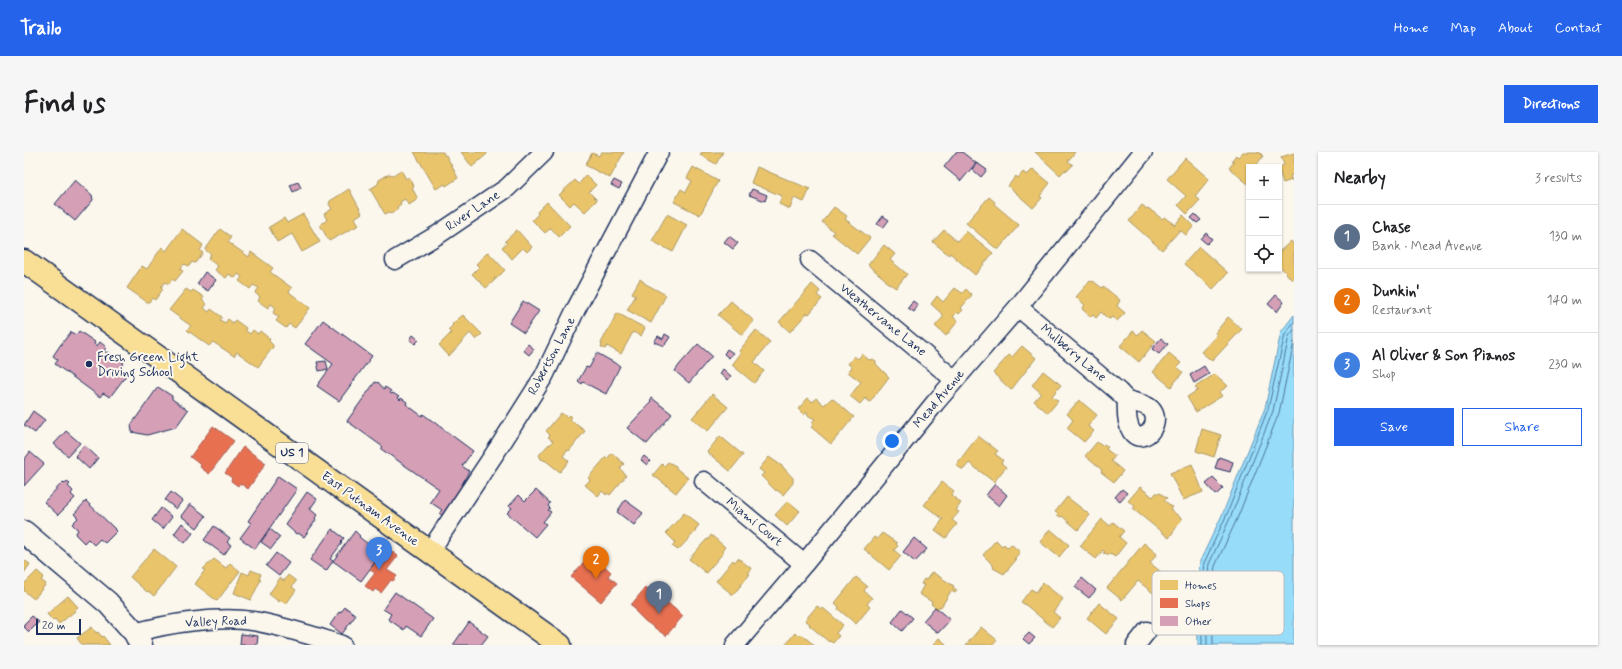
<!DOCTYPE html>
<meta charset="utf-8">
<style>
:root{--surface:#fff;--page:#f6f6f6;--text:#202124;--muted:#757577;--line:#e0e0e0;--accent:#2563eb}
body{margin:0;font-family:Mynerve,sans-serif;background:var(--page);color:var(--text)}
.controls{position:absolute;right:12px;top:12px;display:grid;overflow:hidden;border-radius:0px;box-shadow:0 1px 3px #0004}
.controls button{width:36px;height:36px;display:grid;place-items:center;padding:0;border:0;border-bottom:1px solid var(--line);background:var(--surface);color:var(--text);font:20px sans-serif}
.scale{position:absolute;left:12px;bottom:10px;width:45px;box-sizing:border-box;padding-left:4px;border:2px solid #1b2f5e;border-top:0;font-size:11px;line-height:14px;white-space:nowrap;color:#1b2f5e;-webkit-text-stroke:3px #fbf7ec;paint-order:stroke}
.you{position:absolute;left:868px;top:289px;width:14px;height:14px;margin:-10px;border:3px solid #fff;border-radius:50%;background:#1a73e8;box-shadow:0 0 0 6px #1a73e833}
.badge{display:grid;place-items:center;width:26px;height:26px;border-radius:50%;background:var(--accent);color:#fff;font-size:13px;font-weight:700}
.pin{position:absolute;translate:-50% -33px;filter:drop-shadow(0 1px 2px #0008)}
.pin::after{content:'';position:absolute;top:21px;width:14px;height:12px;background:inherit;clip-path:polygon(0 0,100% 0,50% 100%)}
.list{margin:0;padding:0;list-style:none}
h2{display:flex;justify-content:space-between;align-items:center;height:52px;margin:0;padding:0 16px;font-size:17px}
h2 small{font-size:13px;font-weight:400;color:var(--muted)}
.list li{display:grid;grid-template-columns:26px 1fr auto;gap:12px;align-items:center;box-sizing:border-box;height:64px;padding:0 16px;border-top:1px solid var(--line)}
.list b{display:block;font-size:15px;white-space:nowrap}
.list p{margin:0;font-size:13px;white-space:nowrap;color:var(--muted)}
.list em{font-size:13px;font-style:normal;color:var(--muted)}
.actions{display:flex;gap:8px;padding:12px 16px}
.actions a{flex:1;padding:9px 0;border:1px solid var(--accent);border-radius:0px;text-align:center;font-size:14px;color:var(--accent)}
.actions .main{background:var(--accent);color:#fff}
.icon{flex:none;width:22px;height:22px;fill:none;stroke:currentColor;stroke-width:2;stroke-linecap:round;stroke-linejoin:round}
.map{position:relative;flex:none;width:1270px;height:493px;overflow:hidden;border-radius:0px}
header{display:flex;align-items:center;gap:24px;box-sizing:border-box;height:56px;padding:0 20px;background:var(--accent);color:#fff}
header strong{font-size:19px}
nav{display:flex;gap:22px;margin-inline-start:auto;font-size:14px}
.intro{display:flex;align-items:center;justify-content:space-between;box-sizing:border-box;height:96px;padding:0 24px}
h1{margin:0;font-size:28px}
.button{padding:10px 18px;border-radius:0px;background:var(--accent);color:#fff;font-size:14px;font-weight:700}
main{display:flex;gap:24px;padding:0 24px}
aside{flex:1;background:var(--surface);border-radius:0px;box-shadow:0 1px 3px #0004}
.map>svg:first-child{display:block}
.water{fill:#97dcf9;stroke:#6597bb}
.homes{fill:#e9c46a;stroke:#ab9766}
.shops{fill:#e76f51;stroke:#aa5c55}
.lines{fill:none;stroke-linecap:round;stroke-linejoin:round}
.shore{stroke:#4d749c;stroke-width:1}
.building{fill:#d59fb6;stroke:#1b2f5e}
.minor-casing{stroke:#1b2f5e;stroke-width:21}
.secondary-casing{stroke:#1b2f5e;stroke-width:25}
.primary-casing{stroke:#1b2f5e;stroke-width:25}
.minor{stroke:#fbf7ec;stroke-width:18}
.secondary{stroke:#fbf7ec;stroke-width:22}
.primary{stroke:#f9df96;stroke-width:22}
.poi-dot{fill:#1b2f5e;stroke:#fbf7ec;stroke-width:1.5}
.labels{text-anchor:middle;dominant-baseline:central;stroke-width:4;stroke-linejoin:round;paint-order:stroke}
.shield{fill:#fbf7ec;stroke:#5e6b89;stroke-width:1}
.shield-label{font-size:12px;font-weight:bold;fill:#1b2f5e}
.street-label{font-size:13px;fill:#1b2f5e;stroke:#fbf7ec}
.poi-label{font-size:13px;fill:#1b2f5e;stroke:#fbf7ec;text-anchor:start}
.key{fill:#fbf7ec;stroke:#b8bbc1;stroke-width:1}
.key-label{font-size:11px;fill:#1b2f5e}
</style>
<header>
<strong>Trailo</strong>
<nav><a>Home</a><a>Map</a><a>About</a><a>Contact</a></nav>
</header>
<div class="intro"><h1>Find us</h1><a class="button">Directions</a></div>
<main>
<div class="map">
<svg width="1270" height="493" viewBox="0 0 1270 493">
<rect width="100%" height="100%" fill="#fbf7ec"/>
<filter id="ink" filterUnits="userSpaceOnUse"><feTurbulence type="fractalNoise" baseFrequency=".025" numOctaves="2"/><feDisplacementMap in="SourceGraphic" scale="8" xChannelSelector="R" yChannelSelector="G"/><feConvolveMatrix kernelMatrix="1 2 1 2 8 2 1 2 1" color-interpolation-filters="sRGB"/></filter>
<g filter="url(#ink)">
<path class="water" d="M1270 163V493H1174L1173 438 1176 409 1199 361 1241 256 1257 180Z"/>
<path class="homes" d="M390 0H419L421 4 422 3 434 26 422 34 421 32 412 37Z
M437 0H462L463 2 448 15Z
M577 0H600L586 26 561 13 568 1 575 4Z
M678 0H699L692 12 676 3Z
M1011 0H1051L1044 9 1049 13 1043 19 1041 18 1036 23Z
M1219 0H1235L1239 4 1231 15H1225V30L1224 32 1205 16 1210 10 1208 8 1212 3 1214 5Z
M1270 1V22L1266 24 1268 28 1259 31 1255 18V15L1260 13 1257 5Z
M1161 6 1185 27 1171 44 1176 48 1163 62 1154 53 1162 44 1143 27Z
M669 15 694 29 676 63 650 50 657 37 662 40 668 29 663 26Z
M733 15 786 37 780 50 770 46 766 57 755 52 758 44 727 31Z
M1009 17 1026 31 1016 44 1018 46 1009 56 984 34 992 24 994 26 999 20 1003 23Z
M377 18 382 27 385 25 390 34 388 36 394 47 385 53 381 47 376 50 377 52 373 55 374 57 367 62 365 60 361 62 346 37 354 32 355 28 365 22 369 23Z
M562 23 572 33 565 40 573 48 561 60 550 50 546 54 535 43 551 28 555 32Z
M325 37 338 61 331 66 335 73 305 89 296 73 303 68 300 62 308 57 305 52 306 49Z
M965 45 971 50 970 52 995 73 974 98 942 71Z
M523 50 546 74 535 85 527 76 521 81 508 68 514 62 513 60Z
M1118 53 1123 57 1124 56 1138 67 1140 65 1151 73 1159 63 1170 74 1162 83 1156 78 1138 98 1105 69Z
M810 55 823 64 821 67 846 86 833 102 808 82 810 80 798 70Z
M279 62 296 90 278 100 268 82 253 90 245 75 260 66 263 71Z
M643 62 663 73 649 100 628 89Z
M158 77 179 93 176 99 179 101 171 111 168 110 165 114 160 112 156 117 159 119 151 129 148 127 145 132 141 130 137 135 139 137 131 148 128 146 125 150H123L103 136 118 114 123 117 138 95 142 99Z
M196 77 207 85 204 90 225 105 227 100 249 116 246 120 268 136 265 140 286 156 271 176 265 172 262 176 252 169 255 165 249 161 252 156 247 152 244 156 234 149 236 145 231 141 235 136 229 133 226 137 215 129 218 125 214 122 211 126 205 122 202 126 191 118 194 114 184 107 187 102 181 98Z
M493 78 508 95 503 100 499 96 488 107 478 95 483 91 481 89Z
M920 78 933 89 942 79 969 101 951 123 926 101 925 103 909 90Z
M1267 89 1270 93V126L1268 128 1255 113V100Z
M860 93 871 102 866 108 883 122 872 136 861 129 862 128 844 113Z
M1175 95 1204 121 1189 137 1160 112Z
M464 100 481 118 472 127 470 126 471 128 462 136 448 122 455 115 452 112Z
M616 127 620 130V131L642 143 627 171 603 158 612 143 608 141Z
M1066 129 1068 130 1069 129 1078 136 1079 134 1096 148 1093 154 1101 161 1093 169 1088 165 1086 167 1083 166 1077 160 1072 166 1069 163 1067 165 1058 157 1061 153 1052 145Z
M788 132 796 139 793 143 798 147 785 162 783 161 766 180 755 170Z
M931 136 938 141 942 137 948 143 937 156 939 158 935 162 933 160 929 165 934 169 922 184 911 174 920 164 907 152 913 144 919 150Z
M162 137 167 140 169 138 180 145 178 148 183 152 180 156 185 160 187 157 198 165 196 168 201 171 204 167 209 171 211 168 222 176 221 178 226 182 229 178 234 182 236 179 246 187 245 189 249 193V195L234 215 213 200 210 204 189 190 185 194 163 178 167 174 145 158Z
M707 149 730 169 718 183 694 163Z
M593 161 621 176 617 184 609 180 597 202 583 194 581 197 577 195 578 192 577 191Z
M439 163 458 182 452 188 446 181 425 204 415 193 427 181 424 178 429 173 428 172Z
M1204 165 1218 177 1188 209 1177 200 1193 183 1191 181Z
M732 178 746 190 730 210 740 219 730 231 708 213 717 201 715 199Z
M1118 178 1132 189 1115 210 1096 194 1109 179 1114 183Z
M998 194 1012 206 987 238 969 221 985 203 988 205Z
M1145 201 1157 211 1153 215 1159 220 1147 235 1129 220Z
M838 202 845 208 849 207 852 209V212L865 225 846 250 841 246 836 252 826 244 837 230 824 220 828 215 824 212 830 204 834 207Z
M1019 219 1037 233 1028 244 1034 249 1024 261 1010 249 1017 241 1008 233Z
M1191 222 1204 234 1195 240 1198 244 1172 260 1163 245 1174 238 1171 235Z
M688 242 704 255 684 279 668 266Z
M784 246 789 250 792 246 800 253 808 246 830 265 807 292 787 275 790 272 788 270 791 267 783 263 784 261 783 260 780 263 774 257Z
M1055 248 1073 263 1064 274 1070 279 1060 290 1043 276 1049 268 1043 262Z
M537 261 543 265 545 263 547 265 545 267 561 279 545 299 543 298 539 304 545 309 536 320 522 309 517 307 515 303 525 292 526 293 529 289 524 285 526 283 522 279Z
M1178 277 1197 283 1190 305 1172 299Z
M696 284 719 303 706 319 683 300Z
M954 284 974 299 971 302 979 308 977 311 982 315 970 330 945 311 939 318 932 313Z
M1073 290 1078 294 1080 292 1084 295 1082 297 1091 304 1087 309 1099 319 1090 330 1077 320 1078 318 1061 304Z
M588 301 600 312 596 316 602 324 586 343 583 341 582 343 578 339 574 344 561 333 566 328 564 326 582 305 583 307Z
M745 305 758 314 769 326V331L759 343 753 338 752 339 737 324 740 321 735 317Z
M644 310 652 314V316L664 326 652 341 629 323 638 312 640 314Z
M1168 312 1179 340 1159 348 1146 321Z
M918 330 930 339 927 343 937 351 932 358 935 360 928 368 933 372 922 386 911 378 919 367 900 353Z
M1116 335 1129 345 1132 341H1136L1143 346 1140 348 1148 355 1146 357 1158 367 1145 386 1109 357 1111 354 1104 349Z
M1043 345 1066 363 1054 378 1038 364 1037 365 1033 363 1034 362 1031 360Z
M764 349 776 359 763 374 751 363Z
M660 361 675 373 671 378 672 379 654 398 648 394 651 390 642 381Z
M1078 367 1086 374 1089 370 1100 379 1095 385 1102 391 1091 405 1088 403 1079 401 1081 400 1079 398 1072 407 1056 394Z
M1026 377 1045 393 1035 405 1016 390Z
M858 381 873 391 872 392 874 394 870 398 877 404 865 418 840 397 850 385 853 387Z
M687 383 701 395 698 399 699 401 682 421 665 407 683 387 684 388Z
M972 388 978 394 980 392 984 396 987 392 996 400 990 407 992 408 980 422 969 416 970 415 965 409 959 403Z
M1120 391 1133 402 1126 411 1147 428 1133 444 1114 429 1098 448 1083 436Z
M130 397 152 415 130 444 124 439 123 440 106 425Z
M714 406 728 417 724 421 726 422 709 443 692 429 709 408 711 410Z
M190 407 202 416 206 411 216 419 193 449 171 432 181 418 179 417Z
M0 408 6 412 0 421Z
M227 418 237 422 235 427H237L227 448 210 441 218 420 225 423Z
M13 419 20 425 17 428 22 432 10 447 0 439V432Z
M908 420 930 434 929 436 933 438 931 441 927 439 917 455 915 454 914 457 907 452 908 450 895 442 900 433 897 432 900 427 902 428Z
M264 423 272 429 268 435 272 438 262 452 256 448 255 450 245 442 256 426 260 429Z
M832 425 843 434 840 439 848 446 843 452 846 455 832 472 814 457 815 455 811 451Z
M1019 431 1039 447 1029 460 1036 466 1028 475 1003 454 997 450 1007 437 1012 440Z
M44 444 54 455 50 458 51 459 35 472 31 467 29 469 23 462Z
M1075 451 1095 467 1082 482 1063 466Z
M793 454 797 457 799 456 819 473 812 481 815 484 809 491 806 489 805 490 785 473 786 472 781 468Z
M68 475 72 481 74 480 78 485 79 484 86 493H58L53 486Z
M957 475 973 488 969 493H942Z
M771 481 775 484 777 482 790 493H761Z
M915 486 922 492 921 493H909Z"/>
<path class="shops" d="M189 274 210 289 185 322 176 315 177 313 166 305Z
M219 295 242 311 224 337 216 331 214 334 207 329 208 326 201 321Z
M362 395 374 404 363 418 373 424 369 429 367 428 357 441 351 437 349 440 341 434 351 421 346 418Z
M563 406 573 415 577 411 587 420 584 424 593 431 577 450 547 425Z
M621 436 625 440 628 437 659 464 642 484 621 469 611 459 612 457 607 453Z"/>
<g class="lines">
<path class="shore" d="M1178 493 1177 439 1180 411 1203 362 1244 257 1261 182 1270 170
M1183 493 1182 439 1185 412 1207 364 1249 259 1265 184 1270 178
M1189 493 1188 439 1191 414 1213 367 1255 261 1270 190"/>
</g>
<path class="building" d="M932 0H938L952 11 937 29 920 15Z
M953 11 963 18 957 25 948 17Z
M51 28 68 43 69 48 51 69 31 52Z
M590 28 598 32 595 37 587 33Z
M274 30 277 36 269 40 266 33Z
M728 37 743 43 741 49 725 43Z
M1171 62 1177 68 1173 71 1167 66Z
M859 64 865 68 859 76 853 72Z
M1182 81 1188 87 1183 92 1177 87Z
M705 84 714 91 709 97 700 90Z
M181 120 192 128 184 139 173 132Z
M1252 143 1260 150 1253 160 1244 152Z
M499 149 515 159 500 181 485 171Z
M889 149 894 153 890 160 884 156Z
M299 168 348 204 315 249 293 234 309 212 281 192Z
M55 179 71 190 70 192 73 194 76 190 82 195 80 199 83 201 84 200 100 211 97 216 104 221 86 245 79 241 76 245 31 212 34 208 29 204 37 192 38 193V191L47 180 52 183Z
M641 182 646 185 640 194 630 190 634 184 639 187Z
M389 183 395 188 391 192 386 188Z
M1137 186 1144 192 1135 202 1128 197Z
M504 192 510 197 505 203 499 198Z
M674 192 688 204 665 231 651 219 656 212Z
M703 197 709 201 705 206 700 202Z
M573 201 596 214 582 242 559 230 558 232 554 229 562 215 565 216Z
M302 209 304 217 295 219 293 210Z
M1180 214 1185 222 1170 231 1166 223Z
M699 217 707 224 704 228 696 222Z
M351 230 353 231 354 230 360 237 361 235 367 239 366 241 368 242 369 241 375 245 374 246 376 248 377 246 383 250 382 252 398 264 399 262 449 299 438 314 445 319 423 362 419 364 415 361 418 358 406 350 415 337 357 297 359 295 323 269Z
M134 235 148 244V247L164 258 152 275 123 283 108 280 107 273Z
M628 246 648 262 623 292 603 276 627 250 626 249Z
M9 259 21 268 11 281 0 273Z
M42 279 56 291 44 304 30 292Z
M60 293 74 306 65 317 51 304Z
M6 300 20 312 0 334V308Z
M620 304 626 309 623 313 617 308Z
M1195 305 1209 310 1206 320 1191 316Z
M254 324 273 337 231 397 216 386 227 371 224 369Z
M1189 326 1199 336 1192 343 1182 332Z
M39 330 41 332 43 330 46 332 44 334 49 339 47 342 51 346 34 363 20 350Z
M971 332 983 343 975 354 962 343Z
M1098 337 1103 341 1096 349 1091 345Z
M512 338 526 351 524 354 526 356 524 358 527 360 519 370 522 372 511 385 483 361 488 356 485 354 495 343 501 349Z
M147 340 158 349 152 357 141 348Z
M283 340 293 347 286 357 293 363 291 366 292 368 280 385 274 381 272 382 261 372Z
M601 348 619 361 610 373 593 360Z
M62 349 93 379 81 391 76 387 70 393 64 387 60 391 51 382 54 378 48 372 54 366 50 362Z
M166 352 182 364 173 376 157 364Z
M137 356 148 365 139 377 128 368Z
M158 371 169 381 161 391 150 382Z
M190 374 206 386 203 390 207 393 200 403 180 388Z
M246 377 256 385 247 397 237 390Z
M308 377 320 386 317 390 318 391 306 407 309 409 302 419 286 408Z
M331 379 336 384 335 385 357 402 337 429 309 409Z
M890 386 903 397 891 410 879 400Z
M252 401 265 411 255 424 242 414Z
M1058 426 1072 438 1065 446 1051 435Z
M371 440 409 467 397 484 382 474 380 478 364 467 367 462 359 457Z
M321 455 332 463 318 482 306 473 315 460 316 461Z
M911 455 926 468 914 481 899 469Z
M878 457 889 466 878 479 868 470Z
M8 464 15 470 5 480 0 475V472Z
M445 470 464 484 457 493H429Z
M1005 481 1011 486 1005 492 999 487Z
M217 482 234 484 233 493H216Z"/>
<g class="lines">
<g class="minor-casing">
<path id="minor" d="M371 108 415 82 483 36 520 0
M786 108 931 228
M994 155 1095 240C1098 243 1101 247 1104 248 1111 251 1122 252 1127 257 1144 277 1099 312 1103 248
M680 329 780 412
M406 399 477 292 520 224 552 157 635 0
M111 481C144 471 195 464 229 469 259 474 289 484 318 493
M711 493 780 412 911 251 994 155 1119 0
M1112 493 1123 479"/>
</g>
<g class="secondary-casing">
<path id="secondary" d="M0 380 84 451 111 481 117 493"/>
</g>
<g class="primary-casing">
<path id="primary" d="M0 109 536 493"/>
</g>
<use href="#minor" class="minor"/>
<use href="#secondary" class="secondary"/>
<use href="#primary" class="primary"/>
</g>
</g>
<circle class="poi-dot" cx="65" cy="212" r="4"/>
<g class="labels">
<rect class="shield" x="252" y="291" width="32" height="20" rx="3"/>
<g class="shield-label">
<text x="268" y="301">US 1</text>
</g>
<g class="street-label">
<text transform="translate(449 59) rotate(-34)">River Lane</text>
<text transform="translate(859 168) rotate(39)">Weathervane Lane</text>
<text transform="translate(1049 201) rotate(40)">Mulberry Lane</text>
<text transform="translate(528 204) rotate(-62)">Robertson Lane</text>
<text transform="translate(915 247) rotate(-50)">Mead Avenue</text>
<text transform="translate(346 357) rotate(36)">East Putnam Avenue</text>
<text transform="translate(730 370) rotate(39)">Miami Court</text>
<text transform="translate(192 470) rotate(-2)">Valley Road</text>
</g>
<g class="poi-label">
<text x="73" y="205">Fresh Green Light<tspan x="73" dy="15">Driving School</tspan></text>
</g>
</g>
<rect x="1128" y="419" width="132" height="64" rx="6" class="key"/>
<rect x="1136" y="428" width="18" height="10" fill="#e9c46a"/>
<rect x="1136" y="446" width="18" height="10" fill="#e76f51"/>
<rect x="1136" y="464" width="18" height="10" fill="#d59fb6"/>
<g class="key-label">
<text x="1161" y="437">Homes</text>
<text x="1161" y="455">Shops</text>
<text x="1161" y="473">Other</text>
</g>
</svg>
<div class="controls">
<button>+</button>
<button>−</button>
<button><svg class="icon" aria-label="locate" viewBox="0 0 24 24"><circle cx="12" cy="12" r="6"/><path d="M12 2v4M12 18v4M2 12h4M18 12h4"/></svg></button>
</div>
<div class="scale">20 m</div>
<div class="you"></div>
<div class="pin badge" style="left:635px;top:462px;background:#5c6f8a">1</div>
<div class="pin badge" style="left:572px;top:427px;background:#e8710a">2</div>
<div class="pin badge" style="left:355px;top:418px;background:#3f7fe0">3</div>
</div>
<aside>
<h2>Nearby<small>3 results</small></h2>
<ul class="list">
<li><span class="badge" style="background:#5c6f8a">1</span><div><b>Chase</b><p>Bank · Mead Avenue</p></div><em>130 m</em></li>
<li><span class="badge" style="background:#e8710a">2</span><div><b>Dunkin'</b><p>Restaurant</p></div><em>140 m</em></li>
<li><span class="badge" style="background:#3f7fe0">3</span><div><b>Al Oliver &amp; Son Pianos</b><p>Shop</p></div><em>230 m</em></li>
</ul>
<div class="actions"><a class="main">Save</a><a>Share</a></div>
</aside>
</main>
